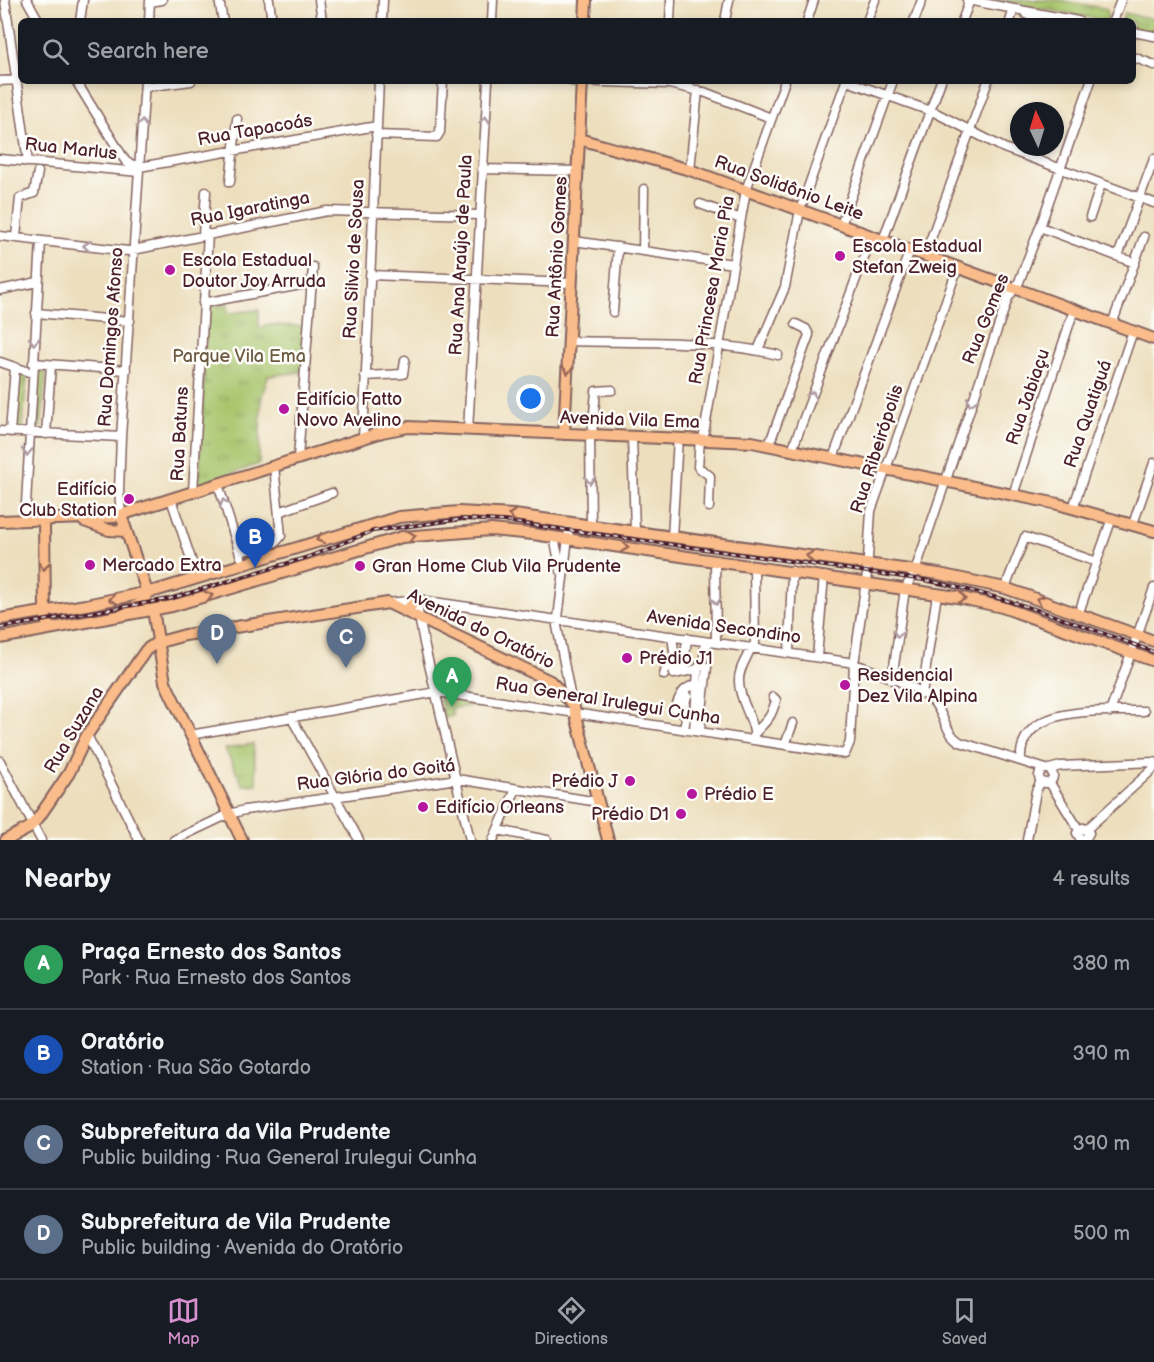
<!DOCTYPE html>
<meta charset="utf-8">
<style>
:root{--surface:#171b24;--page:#242831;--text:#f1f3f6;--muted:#9ea1a6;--line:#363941;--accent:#d690ce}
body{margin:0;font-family:"Balsamiq Sans",sans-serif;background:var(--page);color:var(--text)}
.compass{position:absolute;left:1010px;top:102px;width:54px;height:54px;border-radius:50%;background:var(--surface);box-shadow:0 3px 9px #0003;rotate:356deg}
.you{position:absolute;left:531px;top:399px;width:21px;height:21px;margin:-15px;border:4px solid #fff;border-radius:50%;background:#1a73e8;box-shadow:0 0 0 9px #1a73e833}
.badge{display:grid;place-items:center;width:39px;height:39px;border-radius:50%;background:var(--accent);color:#fff;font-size:20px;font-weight:700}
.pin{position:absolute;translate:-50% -50px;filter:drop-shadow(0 2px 3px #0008)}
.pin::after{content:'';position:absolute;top:32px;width:21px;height:18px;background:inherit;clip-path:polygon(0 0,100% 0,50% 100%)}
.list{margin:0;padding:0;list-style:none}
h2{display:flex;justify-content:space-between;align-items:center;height:78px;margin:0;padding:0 24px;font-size:26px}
h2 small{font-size:20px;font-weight:400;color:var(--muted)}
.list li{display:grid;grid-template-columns:39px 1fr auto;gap:18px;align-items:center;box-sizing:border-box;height:90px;padding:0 24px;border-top:2px solid var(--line)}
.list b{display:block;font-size:22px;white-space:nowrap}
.list p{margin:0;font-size:20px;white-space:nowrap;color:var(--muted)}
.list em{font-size:20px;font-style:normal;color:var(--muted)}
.icon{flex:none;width:33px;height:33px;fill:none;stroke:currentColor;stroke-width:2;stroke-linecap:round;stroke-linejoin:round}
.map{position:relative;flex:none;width:1154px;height:840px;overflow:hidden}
.search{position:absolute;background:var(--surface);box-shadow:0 3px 9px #0003;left:18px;right:18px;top:18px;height:66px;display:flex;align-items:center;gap:15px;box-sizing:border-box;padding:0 21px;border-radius:9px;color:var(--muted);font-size:22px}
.sheet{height:438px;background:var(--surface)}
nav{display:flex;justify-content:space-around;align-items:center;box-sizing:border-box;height:84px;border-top:2px solid var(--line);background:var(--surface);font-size:16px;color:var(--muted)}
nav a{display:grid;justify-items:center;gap:3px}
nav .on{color:var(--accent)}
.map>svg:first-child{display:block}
.grass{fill:url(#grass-tufts);stroke:#79724c;stroke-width:1.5}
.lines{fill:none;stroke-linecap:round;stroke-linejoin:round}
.minor-casing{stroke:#83625e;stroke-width:11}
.major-casing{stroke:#83625e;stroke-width:14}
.minor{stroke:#fff;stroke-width:8}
.major{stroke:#f9bc8a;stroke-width:10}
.rail-casing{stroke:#4a1f2b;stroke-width:4}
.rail{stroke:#fdfcf7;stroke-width:1.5;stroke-dasharray:4.5;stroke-linecap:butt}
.oneway{stroke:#ae9aa0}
.oneway2{stroke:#996656}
.poi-dot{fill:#b5179e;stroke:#fdfcf7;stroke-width:2}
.labels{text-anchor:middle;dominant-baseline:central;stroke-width:5;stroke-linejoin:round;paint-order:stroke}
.street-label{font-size:18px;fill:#4a1f2b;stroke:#fdfcf7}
.poi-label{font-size:18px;fill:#4a1f2b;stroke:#fdfcf7;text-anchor:start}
.park-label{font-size:18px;fill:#6b5942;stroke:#fdfcf7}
</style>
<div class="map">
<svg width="1154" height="840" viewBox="0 0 1154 840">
<defs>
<pattern id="grass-tufts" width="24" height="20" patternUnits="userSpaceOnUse" patternTransform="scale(1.5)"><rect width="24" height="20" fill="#a8c56c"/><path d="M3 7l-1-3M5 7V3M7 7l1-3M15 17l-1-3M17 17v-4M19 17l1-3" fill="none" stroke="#8b9f59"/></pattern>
</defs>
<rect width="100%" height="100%" fill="#fdfcf7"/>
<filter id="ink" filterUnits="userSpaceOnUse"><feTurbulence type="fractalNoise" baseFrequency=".0167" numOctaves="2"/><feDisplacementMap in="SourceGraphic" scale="12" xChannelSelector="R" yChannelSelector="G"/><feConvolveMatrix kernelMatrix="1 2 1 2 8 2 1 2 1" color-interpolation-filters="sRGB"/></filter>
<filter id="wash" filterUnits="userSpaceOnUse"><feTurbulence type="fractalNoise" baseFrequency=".008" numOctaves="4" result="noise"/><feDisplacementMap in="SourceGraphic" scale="24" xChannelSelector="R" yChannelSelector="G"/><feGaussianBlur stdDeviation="1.35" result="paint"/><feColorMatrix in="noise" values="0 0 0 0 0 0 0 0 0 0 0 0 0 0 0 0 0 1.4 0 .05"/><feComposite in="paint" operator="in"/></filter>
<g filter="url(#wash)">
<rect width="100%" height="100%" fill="#eddfbe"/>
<path class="grass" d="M995 0H1059L1107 9 1108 21Z
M1124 13 1154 19V32L1133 28V21H1122Z
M228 303V313L259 310V328H264L265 325 304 326 301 372 268 376 261 400 259 464 199 485 207 307Z
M40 370H46L41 428 35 427Z
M19 374 27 377 22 428 14 427Z
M439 697 470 699 472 705 451 709 453 716 444 718Z
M253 744 257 784 243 785 225 749Z"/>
</g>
<g filter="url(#ink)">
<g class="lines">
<g class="minor-casing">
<path id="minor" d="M5 0 28 162
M27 0 39 21
M219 0 223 21
M269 0 272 21
M319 0 322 20
M967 0 1078 21
M150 2 162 0
M1026 14 1039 21
M80 21 83 0
M149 21 150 0
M382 21 383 0
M492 21 493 0
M670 21 671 0
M725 21 729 0
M807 21 814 0
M867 21 875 0
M914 21 922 0
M962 21 970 0
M1010 21 1014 9
M1113 21 1121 0
M1133 32 1154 36
M1133 57 1154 65
M0 81 17 80
M76 81 126 162 139 167 377 126
M572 81 669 84 704 92 771 118
M847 81 936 113 1004 148 1154 203
M145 87 191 81
M376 135 437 137 440 132 443 81
M0 159 139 172
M482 169 577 171
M690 170 698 90
M230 182 237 119
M700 204 741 219
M1090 217 1101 184
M841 225 893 81
M1040 227 1135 263
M203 235 206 192
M0 236 128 251 327 211 479 215
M16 237 20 198 34 193 38 172
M883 240 941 81
M574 241 733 264
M643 251 644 189
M925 255 988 81
M1118 256 1154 159
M370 275 572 283
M0 290 38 282
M203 303 312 283
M613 312 618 247
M36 313 130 321
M1112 324 1144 237
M569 341C634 343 715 339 778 355
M758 350 785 287 800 210 846 81
M0 362 32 373
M33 363 126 370
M365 376 403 374 405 360
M468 430 488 81
M0 431 121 437
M10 432 15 367
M46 434 51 365
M590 435 591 525
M592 435 596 391 612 390
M632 437 635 531
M363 438 379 81
M700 439 698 467 710 476 709 507
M703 439 746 190 785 81
M769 445 809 335 806 329 796 324
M792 450 872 236
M298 458 313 267
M833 458 910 250
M218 484 241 557
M193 492 208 234
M1013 495 1074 310
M171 499 197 577
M1073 508 1133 331
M279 512 332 493
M121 515 119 490 121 437 145 81
M25 521 41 241
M570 522 557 626 571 699
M1133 524 1154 463
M554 537 561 571
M672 537 678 438
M240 552 276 542 281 536 274 466
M715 560 716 642
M754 566 755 647
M1005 588 1025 537 1097 562
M420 600 418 611 424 643 470 840
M388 603 420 600 848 662C865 667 921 688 932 700 944 712 945 734 960 742L1046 769
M1078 615 1112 518
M672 636 675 658
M751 647C747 659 738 669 739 682 739 702 757 723 754 740
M789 653 792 571
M817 657 824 576
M674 674 698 669
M664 675 666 668 684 665 687 638
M892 680 905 589 915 571 1008 298 1019 282 1040 227 1091 81
M922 694 937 594
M683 712 675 710C679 696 683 687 698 684
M1110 712 1154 588
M291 717 359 840
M684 729 686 717 683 712 687 696
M700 729 707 667
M694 731 698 669 704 658 705 645 712 642
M756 732C768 719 771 718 776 700L773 697
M87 735 139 840
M190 735 437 692 845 754 850 742 854 664 867 574 871 511 958 267
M785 745 793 723
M0 761 41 840
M1021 761C1017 702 1107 712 1144 711
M1039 776a7 7 0 1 1 14 0a7 7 0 1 1-14 0Z
M1049 769 1061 766 1154 762
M1050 783 1079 830
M1087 829 1154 768
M498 830 547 840
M174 840 229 814 245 810 457 779 598 802
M493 840 516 789
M1027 840 1036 791 1041 781
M1081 840 1077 833 1083 828 1089 833 1085 840"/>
</g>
<g class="major-casing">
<path id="major" d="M585 21 586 0
M579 139 690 170 1154 339
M564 434 582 81
M121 515 147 592 144 602 127 610
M0 521 114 517 382 432 408 427 752 442 1058 504 1154 531
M44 521 45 611 48 629
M84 521 109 530 126 531
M153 610 165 682 242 840
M407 610 411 605 420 600
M0 619 86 605 158 590 399 517 459 512 514 515 939 574 1005 588 1154 641
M0 638 172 606 402 537 491 530 533 534 957 597 1002 607 1154 661
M6 840 29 828 39 817 69 773 87 735 146 650 156 643 185 635 388 603 550 681 573 704 608 840"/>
</g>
<use href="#minor" class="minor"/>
<use href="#major" class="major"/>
<g class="rail-casing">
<path id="rail" d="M0 628 169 599 308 557 373 531 463 519 503 521 924 580C1006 596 1076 623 1154 652"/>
</g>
<use href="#rail" class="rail"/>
</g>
<defs><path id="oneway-chevron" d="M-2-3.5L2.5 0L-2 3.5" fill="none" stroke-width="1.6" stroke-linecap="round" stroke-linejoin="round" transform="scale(1.5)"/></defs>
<g class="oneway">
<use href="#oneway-chevron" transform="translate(485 120) rotate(-86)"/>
<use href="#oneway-chevron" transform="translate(142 124) rotate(-86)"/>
<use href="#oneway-chevron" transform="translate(87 246) rotate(-173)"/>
<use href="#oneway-chevron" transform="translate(34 341) rotate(94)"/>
<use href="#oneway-chevron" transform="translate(812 395) rotate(-70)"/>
<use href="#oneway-chevron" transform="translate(971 402) rotate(110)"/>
<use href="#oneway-chevron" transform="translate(27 452) rotate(92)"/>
<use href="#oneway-chevron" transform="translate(590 480) rotate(89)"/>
<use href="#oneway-chevron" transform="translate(224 503) rotate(-108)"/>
<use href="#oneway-chevron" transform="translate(716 601) rotate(89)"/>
<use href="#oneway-chevron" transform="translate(898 634) rotate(98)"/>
</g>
<g class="oneway2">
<use href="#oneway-chevron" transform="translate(568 370) rotate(93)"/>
<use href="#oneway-chevron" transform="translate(512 515) rotate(-174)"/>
<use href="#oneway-chevron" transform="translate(412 536) rotate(-8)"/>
<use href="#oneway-chevron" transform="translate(320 539) rotate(163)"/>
<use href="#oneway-chevron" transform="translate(625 547) rotate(8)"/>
<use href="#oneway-chevron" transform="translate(810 556) rotate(-172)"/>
<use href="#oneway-chevron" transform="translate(44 566) rotate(89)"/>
<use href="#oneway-chevron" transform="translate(209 596) rotate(-15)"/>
<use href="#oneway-chevron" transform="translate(962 598) rotate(11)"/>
<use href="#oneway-chevron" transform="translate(113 599) rotate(168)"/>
<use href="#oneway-chevron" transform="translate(1040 600) rotate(-160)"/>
</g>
</g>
<g class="poi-dot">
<circle cx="840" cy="256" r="6"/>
<circle cx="170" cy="270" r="6"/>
<circle cx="284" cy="409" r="6"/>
<circle cx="129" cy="499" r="6"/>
<circle cx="90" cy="565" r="6"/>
<circle cx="360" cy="566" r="6"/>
<circle cx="627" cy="658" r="6"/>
<circle cx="845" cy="685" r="6"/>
<circle cx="630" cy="781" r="6"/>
<circle cx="692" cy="794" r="6"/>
<circle cx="423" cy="807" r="6"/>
<circle cx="681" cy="814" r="6"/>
</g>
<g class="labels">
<g class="street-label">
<text transform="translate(255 130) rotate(-10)">Rua Tapacoás</text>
<text transform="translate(71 149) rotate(6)">Rua Marlus</text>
<text transform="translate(789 188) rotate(20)">Rua Solidônio Leite</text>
<text transform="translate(250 209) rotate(-11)">Rua Igaratinga</text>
<text transform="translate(461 255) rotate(-87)">Rua Ana Araújo de Paula</text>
<text transform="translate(557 257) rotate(-87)">Rua Antônio Gomes</text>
<text transform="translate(354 259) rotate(-87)">Rua Silvio de Sousa</text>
<text transform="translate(712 290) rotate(-80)">Rua Princesa Maria Pia</text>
<text transform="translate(986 319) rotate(-68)">Rua Gomes</text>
<text transform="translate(111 337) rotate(-86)">Rua Domingos Afonso</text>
<text transform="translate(1028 397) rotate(-71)">Rua Jabiaçu</text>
<text transform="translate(1088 414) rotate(-71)">Rua Quatiguá</text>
<text transform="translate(630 420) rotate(2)">Avenida Vila Ema</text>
<text transform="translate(180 434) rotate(-87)">Rua Batuns</text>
<text transform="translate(877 449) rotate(-72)">Rua Ribeirópolis</text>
<text transform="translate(724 627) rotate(8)">Avenida Secondino</text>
<text transform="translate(481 629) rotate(26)">Avenida do Oratório</text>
<text transform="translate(608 701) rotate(9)">Rua General Irulegui Cunha</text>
<text transform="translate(74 730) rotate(-59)">Rua Suzana</text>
<text transform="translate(376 775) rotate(-7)">Rua Glória do Goitá</text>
</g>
<g class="poi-label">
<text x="852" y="246">Escola Estadual<tspan x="852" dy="21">Stefan Zweig</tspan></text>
<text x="182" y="260">Escola Estadual<tspan x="182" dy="21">Doutor Joy Arruda</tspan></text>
<text x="296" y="399">Edifício Fatto<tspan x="296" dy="21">Novo Avelino</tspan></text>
<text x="117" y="489" text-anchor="end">Edifício<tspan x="117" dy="21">Club Station</tspan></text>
<text x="102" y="565">Mercado Extra</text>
<text x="372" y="566">Gran Home Club Vila Prudente</text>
<text x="639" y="658">Prédio J1</text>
<text x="857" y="675">Residencial<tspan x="857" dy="21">Dez Vila Alpina</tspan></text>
<text x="618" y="781" text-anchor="end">Prédio J</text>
<text x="704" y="794">Prédio E</text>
<text x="435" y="807">Edifício Orleans</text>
<text x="669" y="814" text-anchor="end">Prédio D1</text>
</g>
<g class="park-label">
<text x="239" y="356">Parque Vila Ema</text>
</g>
</g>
</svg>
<svg class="compass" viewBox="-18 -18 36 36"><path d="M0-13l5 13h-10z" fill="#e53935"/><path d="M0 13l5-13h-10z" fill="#9ea1a6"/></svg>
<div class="you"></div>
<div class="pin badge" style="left:452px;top:707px;background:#2e9e5b">A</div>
<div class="pin badge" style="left:255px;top:568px;background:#1a4fb4">B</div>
<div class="pin badge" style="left:346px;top:668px;background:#5c6f8a">C</div>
<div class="pin badge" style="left:217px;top:664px;background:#5c6f8a">D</div>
<div class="search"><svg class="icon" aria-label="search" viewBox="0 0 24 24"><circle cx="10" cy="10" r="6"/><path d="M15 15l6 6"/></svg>Search here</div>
</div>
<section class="sheet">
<h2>Nearby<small>4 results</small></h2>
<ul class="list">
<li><span class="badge" style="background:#2e9e5b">A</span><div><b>Praça Ernesto dos Santos</b><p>Park · Rua Ernesto dos Santos</p></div><em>380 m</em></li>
<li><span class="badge" style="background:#1a4fb4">B</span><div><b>Oratório</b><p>Station · Rua São Gotardo</p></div><em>390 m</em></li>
<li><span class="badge" style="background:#5c6f8a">C</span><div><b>Subprefeitura da Vila Prudente</b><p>Public building · Rua General Irulegui Cunha</p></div><em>390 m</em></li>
<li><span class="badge" style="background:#5c6f8a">D</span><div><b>Subprefeitura de Vila Prudente</b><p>Public building · Avenida do Oratório</p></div><em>500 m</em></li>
</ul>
</section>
<nav>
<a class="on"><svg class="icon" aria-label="map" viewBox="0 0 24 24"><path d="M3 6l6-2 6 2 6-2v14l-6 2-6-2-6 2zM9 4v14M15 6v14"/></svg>Map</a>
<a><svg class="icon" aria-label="directions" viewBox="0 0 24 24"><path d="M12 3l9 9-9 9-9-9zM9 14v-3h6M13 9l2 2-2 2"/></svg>Directions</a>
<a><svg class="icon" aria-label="saved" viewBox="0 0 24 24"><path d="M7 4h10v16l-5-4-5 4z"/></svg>Saved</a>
</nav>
